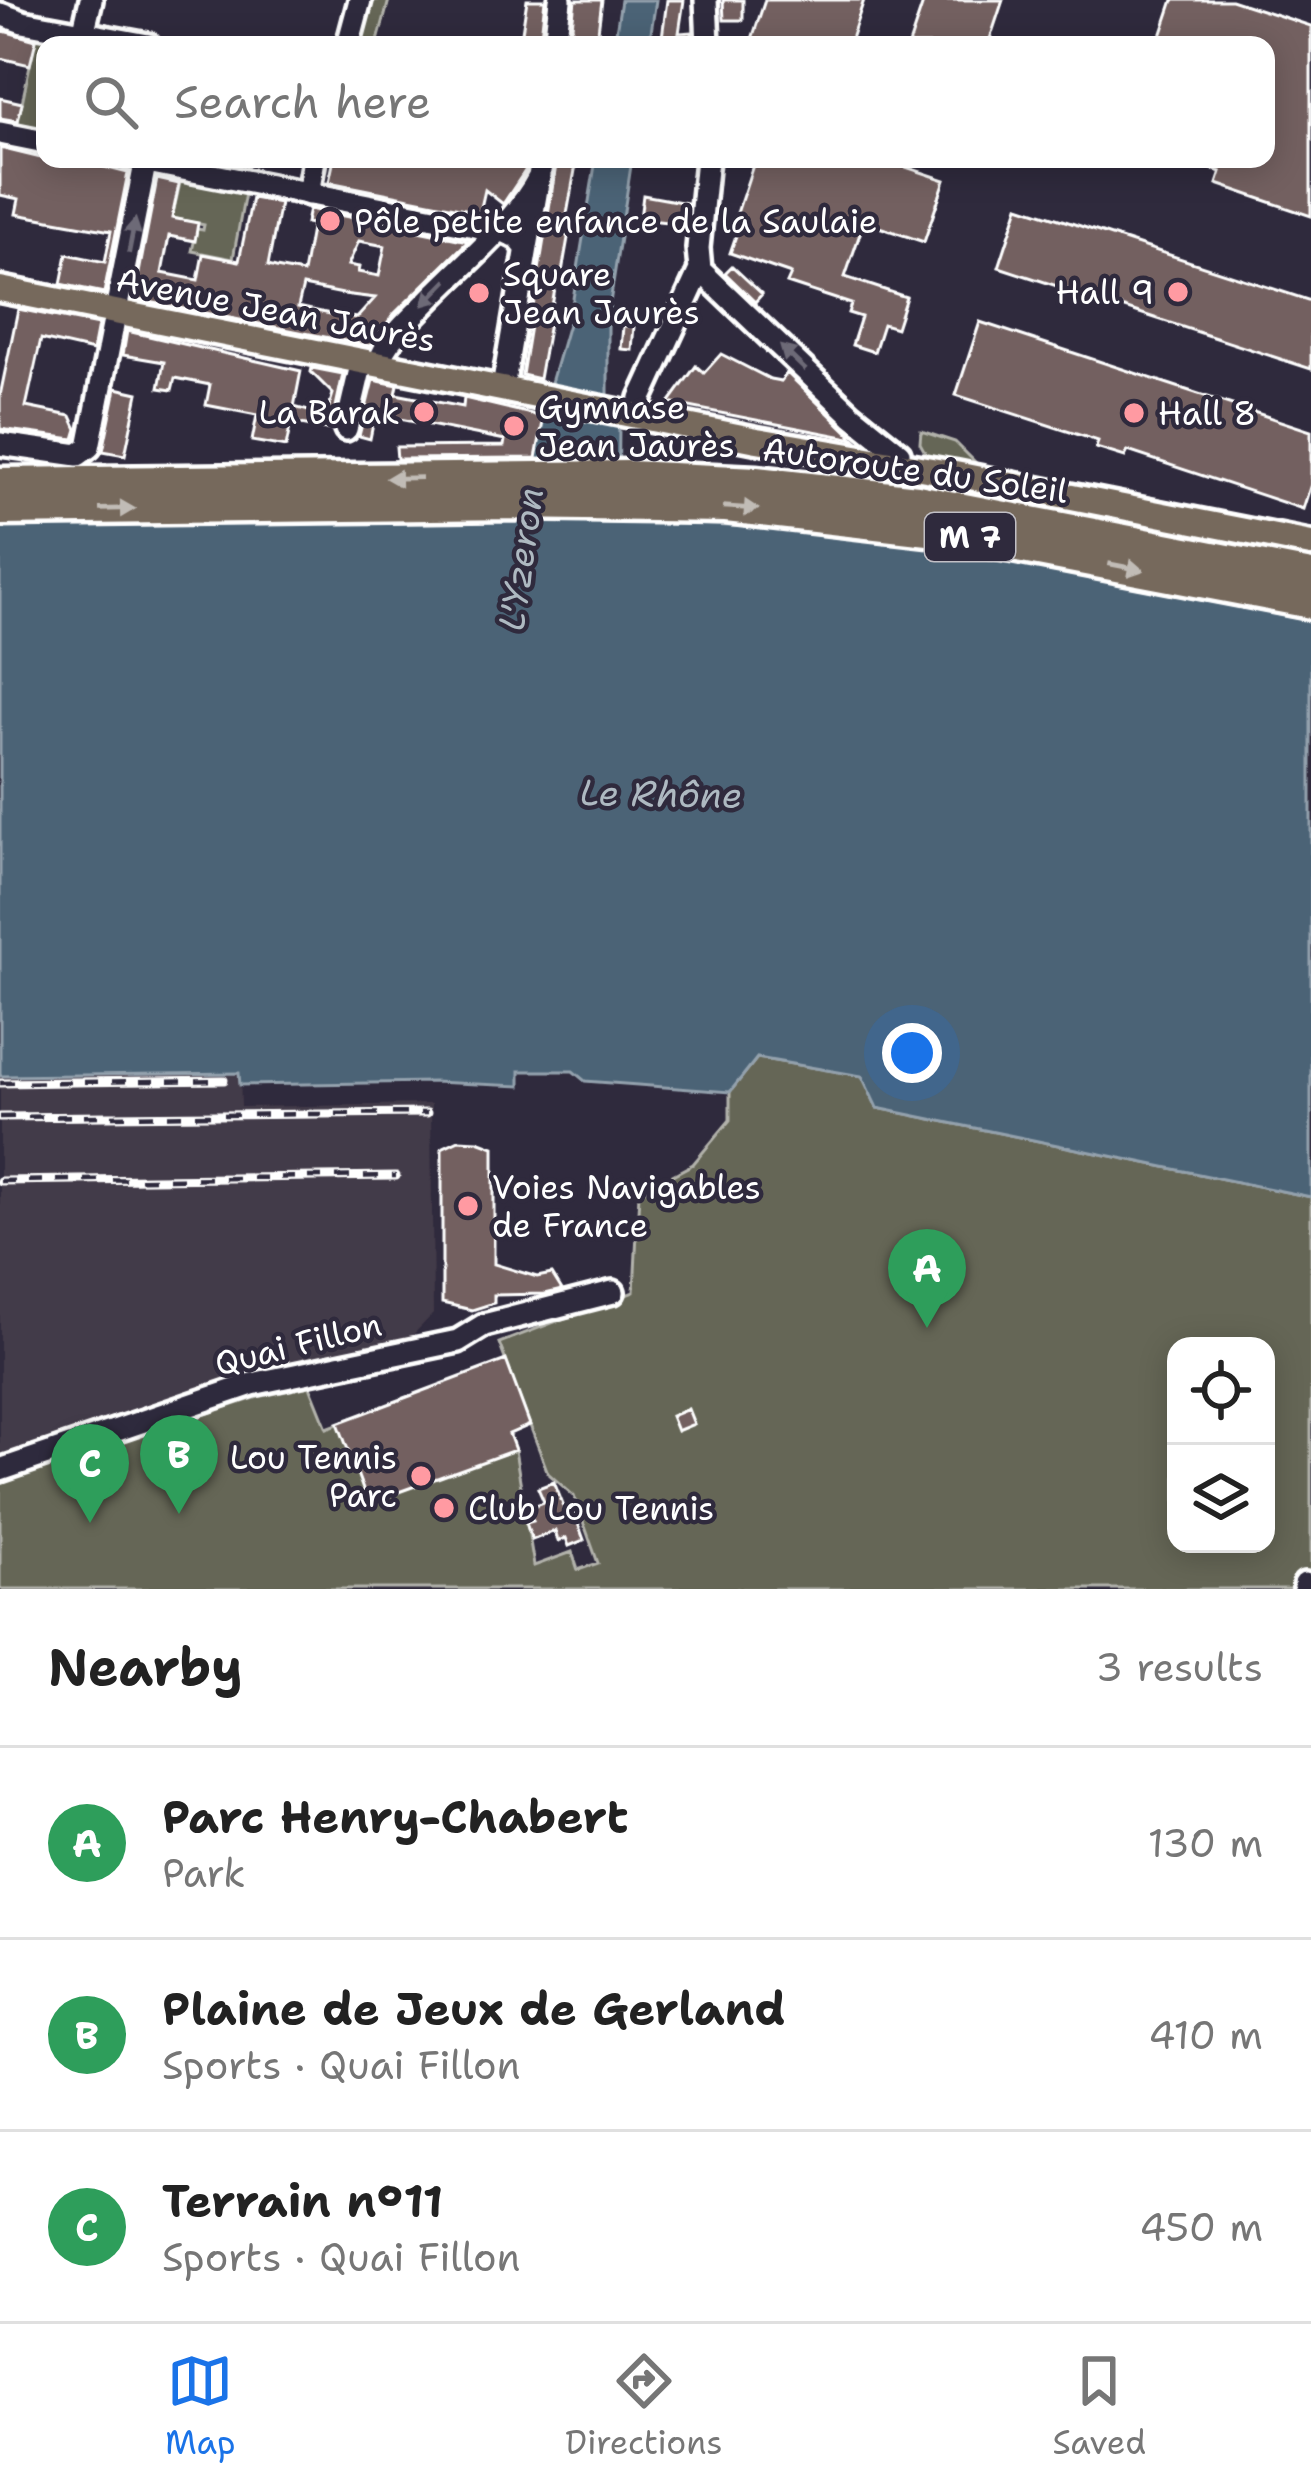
<!DOCTYPE html>
<meta charset="utf-8">
<style>
:root{--surface:#fff;--page:#f2f2f2;--text:#222;--muted:#767676;--line:#e0e0e0;--accent:#1a73e8}
body{margin:0;font-family:"Shantell Sans",sans-serif;background:var(--page);color:var(--text)}
.controls{position:absolute;right:36px;bottom:36px;display:grid;overflow:hidden;border-radius:24px;box-shadow:0 6px 30px #0003}
.controls button{width:108px;height:108px;display:grid;place-items:center;padding:0;border:0;border-bottom:3px solid var(--line);background:var(--surface);color:var(--text);font:60px sans-serif}
.you{position:absolute;left:912px;top:1053px;width:42px;height:42px;margin:-30px;border:9px solid #fff;border-radius:50%;background:#1a73e8;box-shadow:0 0 0 18px #1a73e833}
.badge{display:grid;place-items:center;width:78px;height:78px;border-radius:50%;background:var(--accent);color:#fff;font-size:39px;font-weight:700}
.pin{position:absolute;translate:-50% -99px;filter:drop-shadow(0 3px 6px #0008)}
.pin::after{content:'';position:absolute;top:63px;width:42px;height:36px;background:inherit;clip-path:polygon(0 0,100% 0,50% 100%)}
.list{margin:0;padding:0;list-style:none}
h2{display:flex;justify-content:space-between;align-items:center;height:156px;margin:0;padding:0 48px;font-size:51px}
h2 small{font-size:39px;font-weight:400;color:var(--muted)}
.list li{display:grid;grid-template-columns:78px 1fr auto;gap:36px;align-items:center;box-sizing:border-box;height:192px;padding:0 48px;border-top:3px solid var(--line)}
.list b{display:block;font-size:45px;white-space:nowrap}
.list p{margin:0;font-size:39px;white-space:nowrap;color:var(--muted)}
.list em{font-size:39px;font-style:normal;color:var(--muted)}
.icon{flex:none;width:66px;height:66px;fill:none;stroke:currentColor;stroke-width:2;stroke-linecap:round;stroke-linejoin:round}
.map{position:relative;flex:none;width:1311px;height:1589px;overflow:hidden}
.search{position:absolute;background:var(--surface);box-shadow:0 6px 30px #0003;left:36px;right:36px;top:36px;height:132px;display:flex;align-items:center;gap:30px;box-sizing:border-box;padding:0 42px;border-radius:24px;color:var(--muted);font-size:45px}
.sheet{height:732px;background:var(--surface)}
nav{display:flex;justify-content:space-around;align-items:center;box-sizing:border-box;height:168px;border-top:3px solid var(--line);background:var(--surface);font-size:33px;color:var(--muted)}
nav a{display:grid;justify-items:center;gap:6px}
nav .on{color:var(--accent)}
.map>svg:first-child{display:block}
.built{fill:#433a48}
.green{fill:#656657;stroke:#b2b2ab;stroke-width:3;fill-rule:evenodd}
.water{fill:#4b6376;stroke:#93a1ad;stroke-width:3}
.building{fill:#736060;stroke:#fff;stroke-width:3;fill-rule:evenodd}
.lines{fill:none;stroke-linecap:round;stroke-linejoin:round}
.minor-casing{stroke:#fff;stroke-width:30}
.major-casing{stroke:#fff;stroke-width:33}
.highway-casing{stroke:#fff;stroke-width:39}
.minor{stroke:#2f2a3d;stroke-width:21}
.major{stroke:#76695c;stroke-width:24}
.highway{stroke:#76695c;stroke-width:30}
.rail-casing{stroke:#fff;stroke-width:9}
.rail{stroke:#2f2a3d;stroke-width:4.5;stroke-dasharray:14;stroke-linecap:butt}
.oneway{fill:#6d6a77}
.oneway2{fill:#c1bcb6}
.poi-dot{fill:#ff9aa2;stroke:#2f2a3d;stroke-width:4.5}
.labels{text-anchor:middle;dominant-baseline:central;stroke-width:9;stroke-linejoin:round;paint-order:stroke}
.shield{fill:#2f2a3d;stroke:#c1bfc5;stroke-width:3}
.shield-label{font-size:30px;font-weight:bold;fill:#fff}
.poi-label{font-size:33px;fill:#fff;stroke:#2f2a3d;text-anchor:start}
.street-label{font-size:33px;fill:#fff;stroke:#2f2a3d}
.water-label{font-size:36px;font-style:italic;fill:#aeb9c1;stroke:#2f2a3d}
</style>
<div class="map">
<svg width="1311" height="1589" viewBox="0 0 1311 1589">
<rect width="100%" height="100%" fill="#2f2a3d"/>
<filter id="ink" filterUnits="userSpaceOnUse"><feTurbulence type="fractalNoise" baseFrequency=".00833" numOctaves="2"/><feDisplacementMap in="SourceGraphic" scale="24" xChannelSelector="R" yChannelSelector="G"/><feConvolveMatrix kernelMatrix="1 2 1 2 8 2 1 2 1" color-interpolation-filters="sRGB"/></filter>
<g filter="url(#ink)">
<path class="built" d="M240 1073 241 1107 431 1104 433 1314 406 1342 251 1373 0 1458V1076Z"/>
<path class="green" d="M366 0H389L377 45H353Z
M36 37 82 45H45V132L17 126Z
M185 181 245 193 233 259 192 251 197 229 203 230 204 225 172 218 180 183Z
M921 431 955 442 978 465 926 454 920 443Z
M757 1058 863 1076 877 1108 1311 1197V1589H0V1483L8 1478 258 1397 310 1386 327 1428 485 1369 515 1450 534 1566 572 1552 578 1570 598 1563 574 1496 548 1473 499 1343 634 1292 639 1193 693 1164 730 1120V1092ZM1176 1346H1266V1544H1176Z"/>
<path class="water" d="M621 0H656L649 45H614Z
M596 159H632L608 316V422L619 424 618 520 803 530 925 547 1311 621V1197L877 1108 862 1076 757 1058 730 1092 585 1081 573 1071H520V1086L433 1082 240 1085 239 1073 0 1076V527L522 520 548 393 570 317Z"/>
<path class="building" d="M527 0H545L540 45H520Z
M575 0H602L597 39 571 35Z
M667 0H684L679 33 692 32 693 45H661Z
M723 0H743V20H724Z
M765 0H864L849 45H750Z
M924 0H1003L988 45H909Z
M1173 0H1231L1311 26V216L1217 184 1221 172 1188 161 1266 159V45H1158Z
M0 30 36 40 30 65 0 58Z
M0 98 22 103 18 121 0 118Z
M0 148 45 159H73L128 173 104 293 61 284 67 254 105 262 111 231 16 214 19 199 0 195Z
M334 159H527L525 171 503 204 485 190 480 212 329 182Z
M557 159H577L564 231 568 238 562 272H558L539 379 522 375Z
M755 159H882L945 180 924 242 864 222 845 277 906 297 896 328 883 324 874 352 852 345 861 317 848 313 851 304 787 283 791 274 730 253 741 221 735 219Z
M157 179 179 184 172 218 198 223 195 241 169 236 162 273 198 280 203 254 239 261 252 198 280 203 268 266 276 268 303 273 312 224 306 223 309 209 468 241 394 314 370 346 134 299ZM359 241 385 246 379 276 358 272 359 267 348 265ZM303 286 343 294 375 298 357 318 335 315 298 307Z
M643 195 687 203 685 224 640 219Z
M1019 206 1311 301V369L999 267Z
M732 266 762 294 755 302 725 273Z
M18 309 98 325 93 351 41 339 26 407 71 416 77 429 74 439 0 429V396Z
M980 322 1311 431V484L1303 509 1128 451 1125 457 1096 448 1098 441 956 395Z
M623 326H634L632 350 621 349Z
M127 331 301 371 294 407 326 416 333 394 311 372 312 368 343 374 331 430 291 422 286 447 252 441 257 415 206 405 210 385 175 378 172 390 159 388 164 362 123 355Z
M721 354 770 379 781 381 787 373 855 439 669 403 696 366 704 373Z
M373 380 398 385 396 394 463 407 464 398 544 417 536 458 397 459 396 447 504 446 505 440 375 414 370 439 359 436Z
M116 388 138 393 125 455 103 451Z
M459 1140 478 1141 494 1147V1264L537 1277 552 1274 562 1290 545 1294 494 1295V1303L472 1310 442 1303V1148Z
M506 1360 530 1425 509 1434 515 1450 368 1503 338 1423Z
M688 1409 694 1424 677 1431 671 1416Z
M554 1482 565 1510 572 1507 584 1540 569 1546 566 1538 558 1541 555 1531 532 1540 526 1523 533 1521 528 1508 544 1502 538 1488Z"/>
<g class="lines">
<g class="minor-casing">
<path id="minor" d="M706 0 708 45
M0 14 23 22 148 45
M83 34 91 0
M348 45 360 0
M555 45 560 0
M0 133 45 142
M132 159 506 232 518 238 526 248
M707 159 698 248 700 270 852 415 899 453 898 464
M308 194 314 159
M378 364C386 340 408 321 425 304 464 263 514 225 540 175
M503 388 542 159
M638 414 641 398 700 270
M346 429 362 361
M0 444 78 455 89 447 146 159
M0 1470 252 1384 458 1341 484 1325 613 1292
M1305 1584V1589"/>
</g>
<g class="major-casing">
<path id="major" d="M0 289 757 440 955 474 1311 544"/>
</g>
<g class="highway-casing">
<path id="highway" d="M0 483 628 476 756 482 917 500 1311 576
M0 510 514 504 726 507 929 530 1311 603"/>
</g>
<use href="#minor" class="minor"/>
<use href="#major" class="major"/>
<use href="#highway" class="highway"/>
<g class="rail-casing">
<path id="rail" d="M0 1083 224 1080
M0 1117 427 1113
M0 1181 396 1176"/>
</g>
<use href="#rail" class="rail"/>
</g>
<defs><path id="oneway-solid" d="M-6-.8H1V-3.2L6.5 0L1 3.2V.8H-6Z" transform="scale(3)"/></defs>
<g class="oneway">
<use href="#oneway-solid" transform="translate(132 236) rotate(-79)"/>
<use href="#oneway-solid" transform="translate(435 293) rotate(134)"/>
<use href="#oneway-solid" transform="translate(793 358) rotate(-136)"/>
</g>
<g class="oneway2">
<use href="#oneway-solid" transform="translate(404 478) rotate(179)"/>
<use href="#oneway-solid" transform="translate(741 508) rotate(4)"/>
<use href="#oneway-solid" transform="translate(117 509) rotate(-1)"/>
<use href="#oneway-solid" transform="translate(1126 567) rotate(11)"/>
</g>
</g>
<g class="poi-dot">
<circle cx="330" cy="221" r="12"/>
<circle cx="1178" cy="292" r="12"/>
<circle cx="479" cy="293" r="12"/>
<circle cx="424" cy="412" r="12"/>
<circle cx="1134" cy="413" r="12"/>
<circle cx="514" cy="426" r="12"/>
<circle cx="468" cy="1206" r="12"/>
<circle cx="421" cy="1476" r="12"/>
<circle cx="444" cy="1508" r="12"/>
</g>
<g class="labels">
<rect class="shield" x="925" y="513" width="90" height="48" rx="9"/>
<g class="shield-label">
<text x="970" y="537">M 7</text>
</g>
<g class="poi-label">
<text x="354" y="221">Pôle petite enfance de la Saulaie</text>
<text x="503" y="274">Square<tspan x="503" dy="38">Jean Jaurès</tspan></text>
<text x="1154" y="292" text-anchor="end">Hall 9</text>
<text x="538" y="407">Gymnase<tspan x="538" dy="38">Jean Jaurès</tspan></text>
<text x="400" y="412" text-anchor="end">La Barak</text>
<text x="1158" y="413">Hall 8</text>
<text x="492" y="1187">Voies Navigables<tspan x="492" dy="38">de France</tspan></text>
<text x="397" y="1457" text-anchor="end">Lou Tennis<tspan x="397" dy="38">Parc</tspan></text>
<text x="468" y="1508">Club Lou Tennis</text>
</g>
<g class="street-label">
<text transform="translate(276 310) rotate(11)">Avenue Jean Jaurès</text>
<text transform="translate(915 470) rotate(8)">Autoroute du Soleil</text>
<text transform="translate(298 1344) rotate(-14)">Quai Fillon</text>
</g>
<g class="water-label">
<text transform="translate(521 559) rotate(-82)">L'Yzeron</text>
<text transform="translate(661 794) rotate(1)">Le Rhône</text>
</g>
</g>
</svg>
<div class="controls">
<button><svg class="icon" aria-label="locate" viewBox="0 0 24 24"><circle cx="12" cy="12" r="6"/><path d="M12 2v4M12 18v4M2 12h4M18 12h4"/></svg></button>
<button><svg class="icon" aria-label="layers" viewBox="0 0 24 24"><path d="M12 4l9 5-9 5-9-5zM3 14l9 5 9-5"/></svg></button>
</div>
<div class="you"></div>
<div class="pin badge" style="left:927px;top:1328px;background:#2e9e5b">A</div>
<div class="pin badge" style="left:179px;top:1514px;background:#2e9e5b">B</div>
<div class="pin badge" style="left:90px;top:1523px;background:#2e9e5b">C</div>
<div class="search"><svg class="icon" aria-label="search" viewBox="0 0 24 24"><circle cx="10" cy="10" r="6"/><path d="M15 15l6 6"/></svg>Search here</div>
</div>
<section class="sheet">
<h2>Nearby<small>3 results</small></h2>
<ul class="list">
<li><span class="badge" style="background:#2e9e5b">A</span><div><b>Parc Henry-Chabert</b><p>Park</p></div><em>130 m</em></li>
<li><span class="badge" style="background:#2e9e5b">B</span><div><b>Plaine de Jeux de Gerland</b><p>Sports · Quai Fillon</p></div><em>410 m</em></li>
<li><span class="badge" style="background:#2e9e5b">C</span><div><b>Terrain n°11</b><p>Sports · Quai Fillon</p></div><em>450 m</em></li>
</ul>
</section>
<nav>
<a class="on"><svg class="icon" aria-label="map" viewBox="0 0 24 24"><path d="M3 6l6-2 6 2 6-2v14l-6 2-6-2-6 2zM9 4v14M15 6v14"/></svg>Map</a>
<a><svg class="icon" aria-label="directions" viewBox="0 0 24 24"><path d="M12 3l9 9-9 9-9-9zM9 14v-3h6M13 9l2 2-2 2"/></svg>Directions</a>
<a><svg class="icon" aria-label="saved" viewBox="0 0 24 24"><path d="M7 4h10v16l-5-4-5 4z"/></svg>Saved</a>
</nav>
